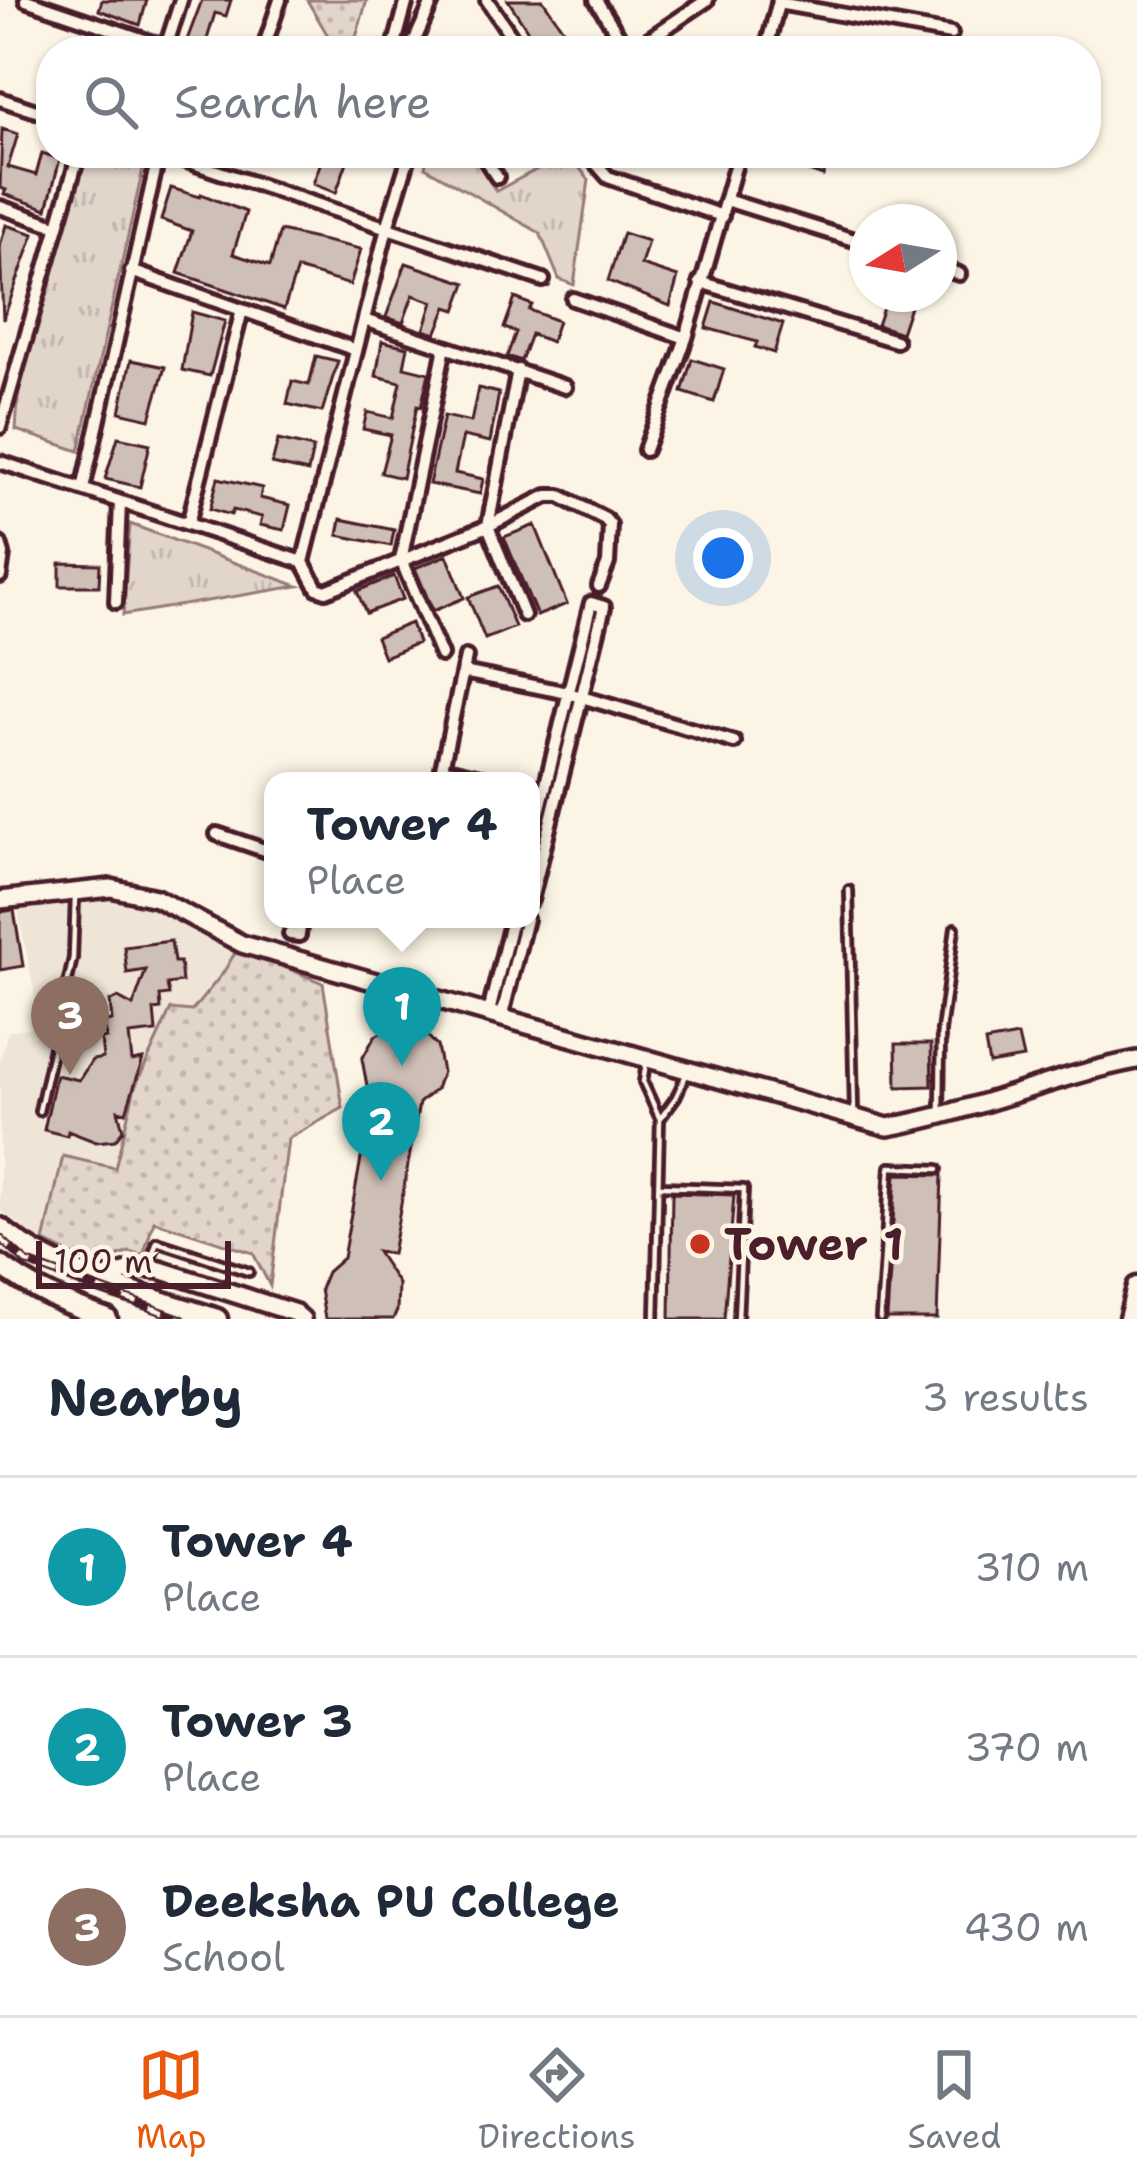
<!DOCTYPE html>
<style>
:root{--surface:#fff;--page:#f6f6f7;--text:#1f2937;--muted:#747a83;--line:#e0e1e3;--accent:#ea580c}
body{margin:0;font-family:"Shantell Sans",sans-serif;background:var(--page);color:var(--text)}
.compass{position:absolute;left:849px;top:204px;width:108px;height:108px;border-radius:50%;background:var(--surface);box-shadow:0 3px 9px #0004;rotate:259deg}
.scale{position:absolute;left:36px;bottom:30px;width:195px;box-sizing:border-box;padding-left:12px;border:6px solid #4a1f2b;border-top:0;font-size:33px;line-height:42px;white-space:nowrap;color:#4a1f2b;-webkit-text-stroke:9px #fcf5e5;paint-order:stroke}
.you{position:absolute;left:723px;top:558px;width:42px;height:42px;margin:-30px;border:9px solid #fff;border-radius:50%;background:#1a73e8;box-shadow:0 0 0 18px #1a73e833}
.badge{display:grid;place-items:center;width:78px;height:78px;border-radius:50%;background:var(--accent);color:#fff;font-size:39px;font-weight:700}
.pin{position:absolute;translate:-50% -99px;filter:drop-shadow(0 3px 6px #0008)}
.pin::after{content:'';position:absolute;top:63px;width:42px;height:36px;background:inherit;clip-path:polygon(0 0,100% 0,50% 100%)}
.popup{position:absolute;left:264px;top:772px;width:276px;height:156px;box-sizing:border-box;display:grid;place-content:center;border-radius:24px;background:var(--surface);filter:drop-shadow(0 3px 9px #0005);font-size:39px;white-space:nowrap;color:var(--muted)}
.popup b{font-size:45px;color:var(--text)}
.popup::after{content:'';position:absolute;left:50%;top:100%;margin-left:-24px;border:24px solid transparent;border-top-color:var(--surface)}
.list{margin:0;padding:0;list-style:none}
h2{display:flex;justify-content:space-between;align-items:center;height:156px;margin:0;padding:0 48px;font-size:51px}
h2 small{font-size:39px;font-weight:400;color:var(--muted)}
.list li{display:grid;grid-template-columns:78px 1fr auto;gap:36px;align-items:center;box-sizing:border-box;height:180px;padding:0 48px;border-top:3px solid var(--line)}
.list b{display:block;font-size:45px;white-space:nowrap}
.list p{margin:0;font-size:39px;white-space:nowrap;color:var(--muted)}
.list em{font-size:39px;font-style:normal;color:var(--muted)}
.icon{flex:none;width:66px;height:66px;fill:none;stroke:currentColor;stroke-width:2;stroke-linecap:round;stroke-linejoin:round}
.map{position:relative;flex:none;width:1137px;height:1319px;overflow:hidden}
.search{position:absolute;background:var(--surface);box-shadow:0 3px 9px #0004;left:36px;right:36px;top:36px;height:132px;display:flex;align-items:center;gap:30px;box-sizing:border-box;padding:0 42px;border-radius:48px;color:var(--muted);font-size:45px}
.sheet{height:696px;background:var(--surface)}
nav{display:flex;justify-content:space-around;align-items:center;box-sizing:border-box;height:168px;border-top:3px solid var(--line);background:var(--surface);font-size:33px;color:var(--muted)}
nav a{display:grid;justify-items:center;gap:6px}
nav .on{color:var(--accent)}
.map>svg:first-child{display:block}
.built{fill:#eee5d7}
.grass{fill:url(#grass-dots);stroke:#967a7a;stroke-width:3}
.park{fill:url(#park-tufts);stroke:#967a7a;stroke-width:3}
.building{fill:#cfc0b7;stroke:#4a1f2b;stroke-width:3}
.lines{fill:none;stroke-linecap:round;stroke-linejoin:round}
.lane-casing{stroke:#4a1f2b;stroke-width:14}
.street-casing{stroke:#4a1f2b;stroke-width:20}
.secondary-casing{stroke:#4a1f2b;stroke-width:24}
.highway-casing{stroke:#4a1f2b;stroke-width:27}
.lane{stroke:#fcf5e5;stroke-width:4.5}
.street{stroke:#fcf5e5;stroke-width:10}
.secondary{stroke:#fcf5e5;stroke-width:15}
.highway{stroke:#fcf5e5;stroke-width:18}
.rail-casing{stroke:#4a1f2b;stroke-width:9}
.rail{stroke:#fcf5e5;stroke-width:4.5;stroke-dasharray:14;stroke-linecap:butt}
.poi-dot{fill:#c8321e;stroke:#fcf5e5;stroke-width:4.5}
.labels{text-anchor:middle;dominant-baseline:central;stroke-width:9;stroke-linejoin:round;paint-order:stroke}
.poi-label{font-size:45px;font-weight:bold;fill:#4a1f2b;stroke:#fcf5e5;text-anchor:start}
</style>
<div class="map">
<svg width="1137" height="1319" viewBox="0 0 1137 1319">
<defs>
<pattern id="grass-dots" width="8" height="8" patternUnits="userSpaceOnUse" patternTransform="scale(3)"><rect width="8" height="8" fill="#e2d5ca"/><path d="M2 2h.1M6 6h.1" fill="none" stroke="#c3b6ae" stroke-width="1.8" stroke-linecap="round"/></pattern>
<pattern id="park-tufts" width="24" height="20" patternUnits="userSpaceOnUse" patternTransform="scale(3)"><rect width="24" height="20" fill="#e2d5ca"/><path d="M3 7l-1-3M5 7V3M7 7l1-3M15 17l-1-3M17 17v-4M19 17l1-3" fill="none" stroke="#c3b6ae"/></pattern>
</defs>
<rect width="100%" height="100%" fill="#fcf5e5"/>
<filter id="ink" filterUnits="userSpaceOnUse"><feTurbulence type="fractalNoise" baseFrequency=".00833" numOctaves="2"/><feDisplacementMap in="SourceGraphic" scale="24" xChannelSelector="R" yChannelSelector="G"/><feConvolveMatrix kernelMatrix="1 2 1 2 8 2 1 2 1" color-interpolation-filters="sRGB"/></filter>
<g filter="url(#ink)">
<path class="built" d="M98 895 147 902 238 948 223 973 192 1011 171 1009 135 1087 115 1169 63 1157 43 1242 0 1210V1062L8 1031 41 1026 17 905Z"/>
<path class="grass" d="M307 0H367L352 51H337Z
M238 948 323 983 343 1108 288 1139 270 1286 253 1253 154 1221 143 1256 130 1252C91 1268 81 1259 44 1242L63 1156 115 1168 135 1087 171 1009 192 1011 223 973Z"/>
<path class="park" d="M87 153 146 156 79 451 16 430 20 368Z
M428 153H471L496 191 568 153 589 180 574 285 559 279 540 233 425 167Z
M130 524 298 586 123 615Z"/>
<path class="building" d="M102 0H147L140 25 99 10Z
M202 0H231L226 16 215 13 205 46 187 40Z
M508 0H543L578 51H541Z
M2 129 18 134 8 167 36 175 42 153 60 159 47 209 4 194 6 190 0 188Z
M324 153 347 162 336 193 313 184Z
M757 153H830L823 176Z
M171 188 200 197 201 194 246 212 233 254 270 266 280 231 361 249 350 285 297 269 284 309 178 273 192 231 161 220Z
M6 225 34 234 3 320 0 246Z
M623 233 648 241 641 265 678 277 670 306 608 281Z
M406 263 466 283 456 310 447 307 436 334 424 330 433 302 413 295 403 323 386 317Z
M887 296 911 303 901 333 877 325Z
M515 298 532 305 529 310 558 321 551 342 531 334 521 361 507 356 516 332 504 328Z
M714 302 783 324 774 353 755 347 757 342 706 328Z
M192 312 225 321 210 376 182 370Z
M382 341 408 347 404 367 429 373 421 407 417 406 402 478 381 473 391 435 363 429 367 412 393 418 401 382 376 376Z
M316 356 338 361 322 412 287 404 292 381 309 385Z
M692 359 724 369 714 402 682 392Z
M131 360 165 367 150 419 120 412Z
M478 388 499 393 490 442 463 436 455 473 483 479 480 494 429 484 444 416 471 422Z
M118 437 150 444 140 487 105 479Z
M278 440 313 448 308 472 272 464Z
M218 478 262 488 260 498 290 505 284 530 260 525 262 517 233 510 231 515 210 509Z
M341 519 394 530 391 546 338 535Z
M535 525 567 604 537 616 504 537Z
M447 555 464 598 433 611 415 568Z
M60 563 100 564 99 586H60Z
M394 576 403 599 366 613 357 591Z
M498 586 515 627 485 639 468 597Z
M411 623 418 643 384 657 376 637Z
M14 910 23 966 0 970V912Z
M171 941 174 962H180L182 982 167 984 169 995 160 996 161 1009 154 1010 156 1032 129 1035 132 1061 143 1059 126 1112 118 1110 123 1130 115 1140 96 1142 68 1131 67 1136 44 1130 56 1075 79 1080 92 1060 103 1058 101 1039 106 1038 104 1022 112 1021 110 1001 118 998 133 1006 146 970 127 973 124 947Z
M409 1026 425 1033 437 1046 442 1072 436 1089 419 1103 392 1254 377 1252 398 1284 397 1311 393 1319H325L320 1289 327 1272 343 1258 370 1109 385 1111 367 1086 362 1059 375 1036 391 1027Z
M1018 1036 1023 1058 989 1064 985 1042Z
M896 1044H931L932 1086 897 1087Z
M896 1174 942 1175 937 1319H887Z
M672 1193 734 1195 724 1319H670Z"/>
<g class="lines">
<g class="lane-casing">
<path id="lane" d="M849 890 854 1112
M646 1063 643 1082 660 1119 655 1319
M39 1111 73 958 75 897
M940 1111 941 1031 955 928
M660 1119 676 1097 687 1073
M661 1186 744 1189 738 1319
M150 1262 157 1242 249 1272
M880 1319 890 1167 938 1169"/>
</g>
<g class="street-casing">
<path id="street" d="M26 0 177 51
M487 0 521 51
M596 0 628 51
M778 3 951 34
M166 47 181 0
M263 51 280 0
M393 51 407 0
M410 51 433 0
M631 51 707 0
M766 51 779 0
M0 99 51 116
M163 153 543 280
M481 153 497 177
M587 153 608 177 722 216
M726 200 867 244
M0 207 56 226
M939 267 959 274
M131 271 356 350
M700 282 896 341
M573 299 686 338
M364 320 565 387
M518 370 488 526 524 615
M0 427 79 153
M645 450 686 338 739 153
M0 462 303 562 387 228 410 153
M83 489 159 153
M188 524 242 310
M0 544 3 554 0 576
M303 562 317 588 326 591 488 526 547 496H560L605 519 610 525 608 563 599 586
M116 602 120 502
M441 655 401 560 445 347
M466 657 442 768 497 781
M463 672 568 693 734 742
M217 834 273 853
M531 844 591 603 604 607 531 900
M290 934 299 935 301 919
M489 1012 512 919
M502 1015 526 919"/>
</g>
<g class="secondary-casing">
<path id="secondary" d="M0 900 111 888 156 898 242 944 888 1127C973 1112 1053 1076 1137 1060
M101 1279 139 1268 160 1270 295 1313 302 1319"/>
</g>
<g class="highway-casing">
<path id="highway" d="M0 1228C59 1278 145 1294 217 1319
M0 1265C32 1290 68 1305 107 1319
M1129 1319 1137 1287"/>
</g>
<use href="#lane" class="lane"/>
<use href="#street" class="street"/>
<use href="#secondary" class="secondary"/>
<use href="#highway" class="highway"/>
<g class="rail-casing">
<path id="rail" d="M0 1238 26 1262 182 1319"/>
</g>
<use href="#rail" class="rail"/>
</g>
</g>
<circle class="poi-dot" cx="700" cy="1244" r="12"/>
<g class="labels">
<g class="poi-label">
<text x="724" y="1244">Tower 1</text>
</g>
</g>
</svg>
<svg class="compass" viewBox="-18 -18 36 36"><path d="M0-13l5 13h-10z" fill="#e53935"/><path d="M0 13l5-13h-10z" fill="#747a83"/></svg>
<div class="scale">100 m</div>
<div class="you"></div>
<div class="pin badge" style="left:402px;top:1066px;background:#0f9aa8">1</div>
<div class="popup"><b>Tower 4</b>Place</div>
<div class="pin badge" style="left:381px;top:1181px;background:#0f9aa8">2</div>
<div class="pin badge" style="left:70px;top:1075px;background:#8d6e63">3</div>
<div class="search"><svg class="icon" aria-label="search" viewBox="0 0 24 24"><circle cx="10" cy="10" r="6"/><path d="M15 15l6 6"/></svg>Search here</div>
</div>
<section class="sheet">
<h2>Nearby<small>3 results</small></h2>
<ul class="list">
<li><span class="badge" style="background:#0f9aa8">1</span><div><b>Tower 4</b><p>Place</p></div><em>310 m</em></li>
<li><span class="badge" style="background:#0f9aa8">2</span><div><b>Tower 3</b><p>Place</p></div><em>370 m</em></li>
<li><span class="badge" style="background:#8d6e63">3</span><div><b>Deeksha PU College</b><p>School</p></div><em>430 m</em></li>
</ul>
</section>
<nav>
<a class="on"><svg class="icon" aria-label="map" viewBox="0 0 24 24"><path d="M3 6l6-2 6 2 6-2v14l-6 2-6-2-6 2zM9 4v14M15 6v14"/></svg>Map</a>
<a><svg class="icon" aria-label="directions" viewBox="0 0 24 24"><path d="M12 3l9 9-9 9-9-9zM9 14v-3h6M13 9l2 2-2 2"/></svg>Directions</a>
<a><svg class="icon" aria-label="saved" viewBox="0 0 24 24"><path d="M7 4h10v16l-5-4-5 4z"/></svg>Saved</a>
</nav>
